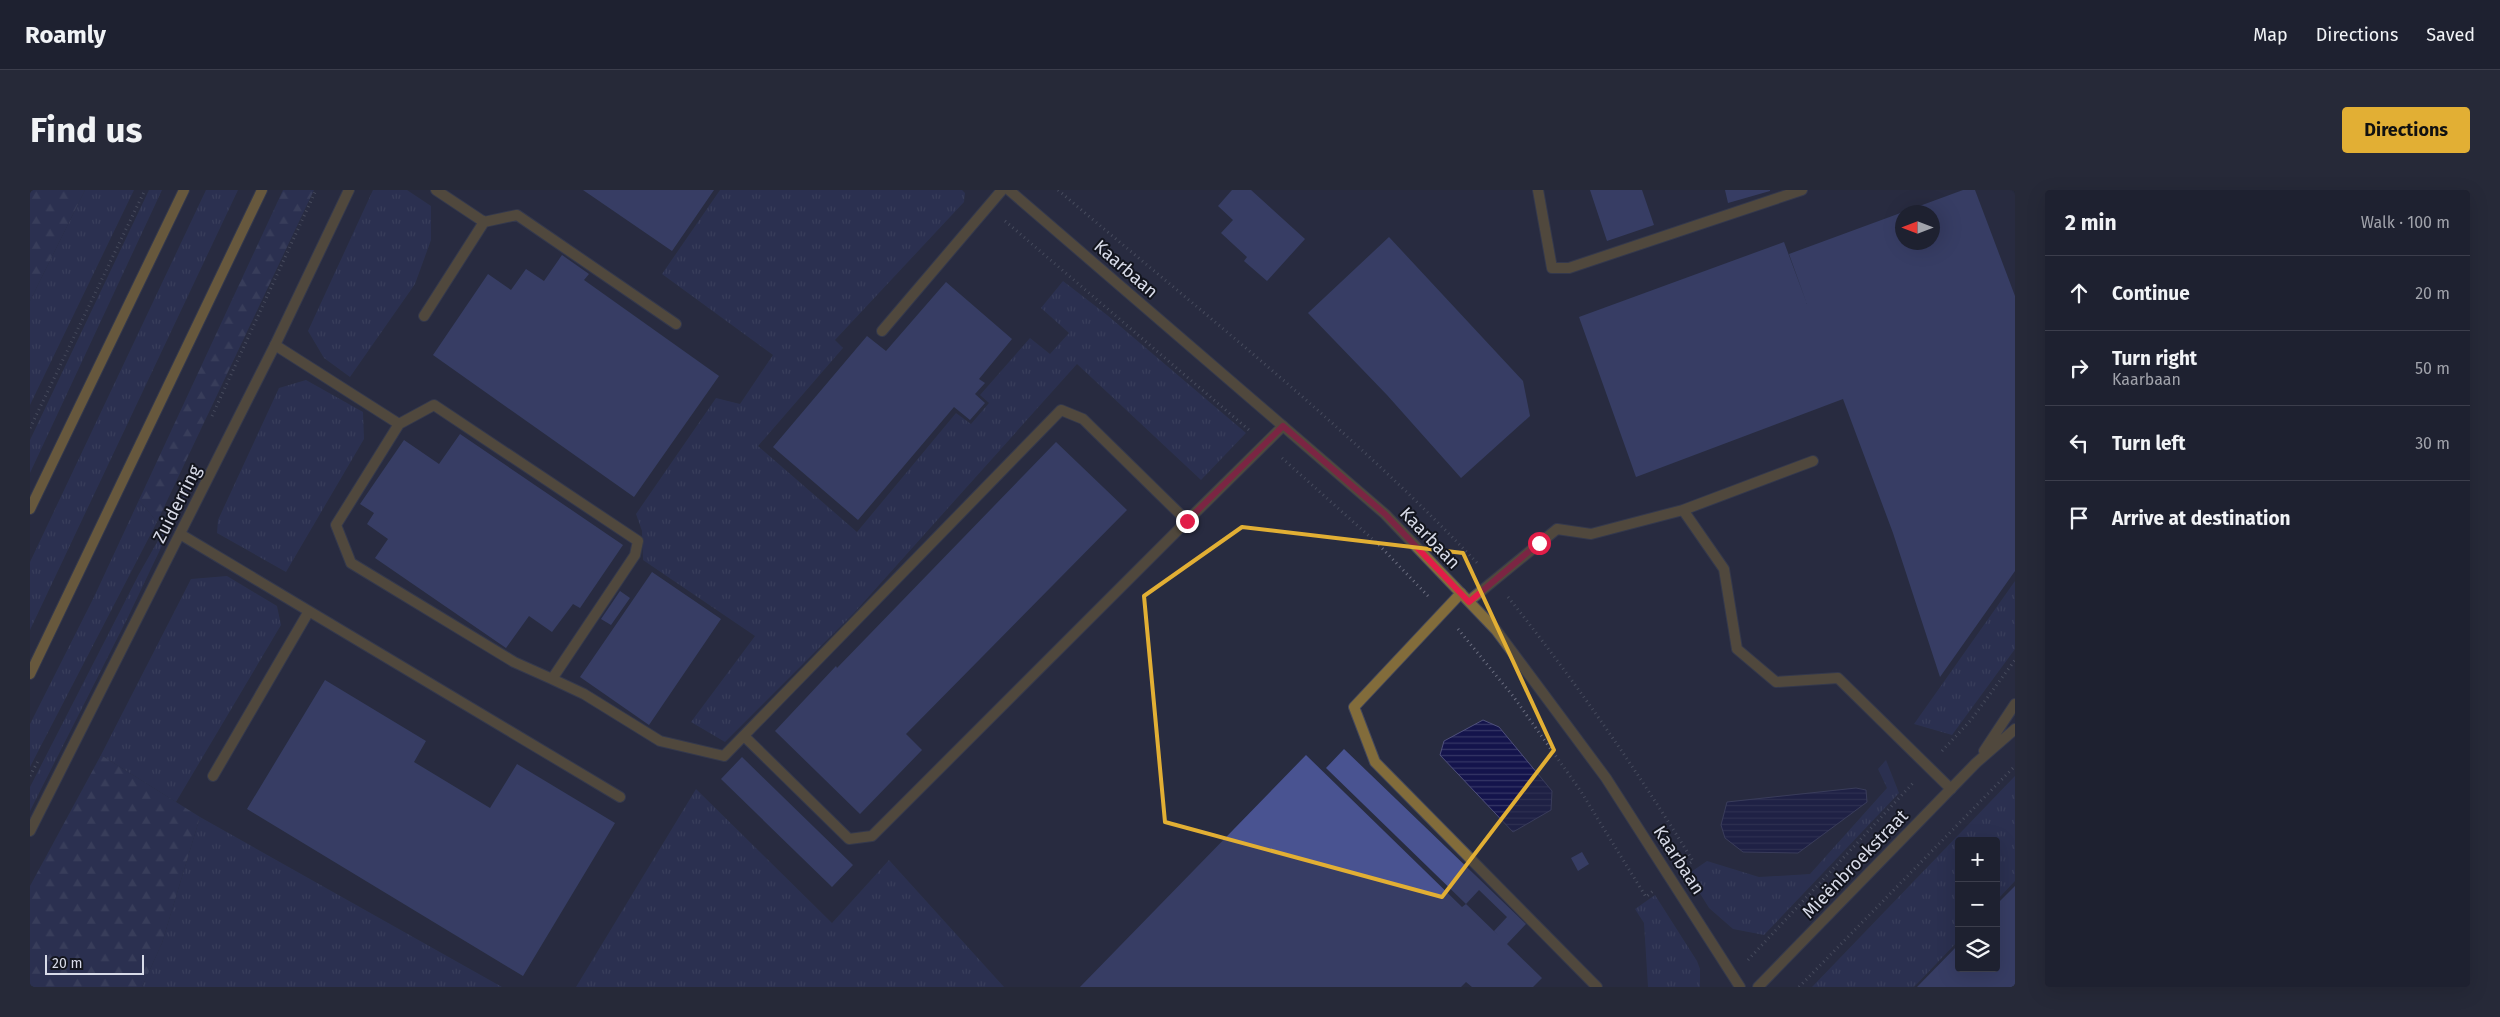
<!DOCTYPE html>
<meta charset="utf-8">
<style>
:root{--surface:#1e2130;--page:#262938;--text:#f1f3f6;--muted:#a1a3ab;--line:#3c3e4c;--accent:#e2af34}
body{margin:0;font-family:"Fira Sans",sans-serif;background:var(--page);color:var(--text)}
.controls{position:absolute;right:15px;bottom:15px;display:grid;overflow:hidden;border-radius:5px;box-shadow:0 5px 20px #0002}
.controls button{width:45px;height:45px;display:grid;place-items:center;padding:0;border:0;border-bottom:1px solid var(--line);background:var(--surface);color:var(--text);font:25px sans-serif}
.compass{position:absolute;left:1865px;top:15px;width:45px;height:45px;border-radius:50%;background:var(--surface);box-shadow:0 5px 20px #0002;rotate:270deg}
.scale{position:absolute;left:15px;bottom:12px;width:99px;box-sizing:border-box;padding-left:5px;border:2px solid #d8dbe8;border-top:0;font-size:14px;line-height:18px;white-space:nowrap;color:#d8dbe8;-webkit-text-stroke:4px #13151e;paint-order:stroke}
.stop{position:absolute;width:15px;height:15px;margin:-11px;border:4px solid #e11d48;border-radius:50%;background:#fff}
.stop.end{background:#e11d48;border-color:#fff;box-shadow:0 1px 5px #0008}
.list{margin:0;padding:0;list-style:none}
h2{display:flex;justify-content:space-between;align-items:center;height:65px;margin:0;padding:0 20px;font-size:21px}
h2 small{font-size:16px;font-weight:400;color:var(--muted)}
.list li{display:grid;grid-template-columns:32px 1fr auto;gap:15px;align-items:center;box-sizing:border-box;height:75px;padding:0 20px;border-top:1px solid var(--line)}
.list b{display:block;font-size:19px;white-space:nowrap}
.list p{margin:0;font-size:16px;white-space:nowrap;color:var(--muted)}
.list em{font-size:16px;font-style:normal;color:var(--muted)}
.icon{flex:none;width:28px;height:28px;fill:none;stroke:currentColor;stroke-width:2;stroke-linecap:round;stroke-linejoin:round}
.map{position:relative;flex:none;width:1985px;height:797px;overflow:hidden;border-radius:5px}
header{display:flex;align-items:center;gap:30px;box-sizing:border-box;height:70px;padding:0 25px;background:var(--surface);border-bottom:1px solid var(--line)}
header strong{font-size:24px}
nav{display:flex;gap:28px;margin-inline-start:auto;font-size:18px}
.intro{display:flex;align-items:center;justify-content:space-between;box-sizing:border-box;height:120px;padding:0 30px}
h1{margin:0;font-size:35px}
.button{padding:12px 22px;border-radius:5px;background:var(--accent);color:#111;font-size:18px;font-weight:700}
main{display:flex;gap:30px;padding:0 30px}
aside{flex:1;background:var(--surface);border-radius:5px;box-shadow:0 5px 20px #0002}
.map>svg:first-child{display:block}
.grass{fill:url(#grass-tufts)}
.forest{fill:url(#forest-firs)}
.water{fill:url(#water-rules);stroke:#4f507b}
.building{fill:#495391;fill-rule:evenodd}
.lines{fill:none;stroke-linecap:round;stroke-linejoin:round}
.lane-casing{stroke:#44485b;stroke-width:12}
.street-casing{stroke:#44485b;stroke-width:12}
.secondary-casing{stroke:#44485b;stroke-width:12}
.path{stroke:#6c6f81;stroke-width:3;stroke-dasharray:1 4;stroke-linecap:butt}
.lane{stroke:#826c3b;stroke-width:10}
.street{stroke:#826c3b;stroke-width:10}
.secondary{stroke:#b38e3b;stroke-width:10}
.route{stroke:#e11d48;stroke-width:6}
.marked{fill:none;stroke:#e2af34;stroke-width:4;stroke-linejoin:round}
.labels{text-anchor:middle;dominant-baseline:central;stroke-width:4;stroke-linejoin:round;paint-order:stroke}
.street-label{font-size:18px;fill:#d8dbe8;stroke:#13151e}
</style>
<header>
<strong>Roamly</strong>
<nav><a>Map</a><a>Directions</a><a>Saved</a></nav>
</header>
<div class="intro"><h1>Find us</h1><a class="button">Directions</a></div>
<main>
<div class="map">
<svg width="1985" height="797" viewBox="0 0 1985 797">
<defs>
<pattern id="grass-tufts" width="24" height="20" patternUnits="userSpaceOnUse" patternTransform="scale(1.25)"><rect width="24" height="20" fill="#303765"/><path d="M3 7l-1-3M5 7V3M7 7l1-3M15 17l-1-3M17 17v-4M19 17l1-3" fill="none" stroke="#4d537b"/></pattern>
<pattern id="forest-firs" width="22" height="20" patternUnits="userSpaceOnUse" patternTransform="scale(1.25)"><rect width="22" height="20" fill="#303765"/><path d="M5 1l3.5 6h-7zM16 11l3.5 6h-7z" fill="#4d537b"/></pattern>
<pattern id="water-rules" width="6" height="5" patternUnits="userSpaceOnUse" patternTransform="scale(1.25)"><rect width="6" height="5" fill="#14144c"/><path d="M0 2.5h6" fill="none" stroke="#353666"/></pattern>
</defs>
<rect width="100%" height="100%" fill="#282c40"/>
<path class="grass" d="M55 0H104L0 215V111Z
M119 0H132L0 283V250Z
M176 0H208L0 440V372Z
M343 0H377L401 16V50L385 94 320 187 294 168 278 141Z
M690 0H932L935 3 934 12 805 150 813 158 728 256 827 342 926 223 941 234 959 213 950 205 1000 148 1020 164 1039 143 1011 118 1033 91 1077 125 1216 243 1171 290 1047 174 824 423 695 552 661 532 725 446 613 370 612 341 606 324 686 208 710 214 743 165 632 84Z
M276 190 333 222 334 249 256 382 187 343 188 330 249 198Z
M169 278 98 427 0 621V597L109 384Z
M109 310 127 332 0 577V534L64 407Z
M197 386 247 416 251 435 146 612 71 565 161 389Z
M1985 391V459L1922 545 1884 534Z
M1856 570 1869 603 1734 745 1703 739 1679 718 1658 684 1677 671 1729 687 1780 684 1857 598 1848 579Z
M1985 586V691L1966 711V651H1929V750L1884 797H1782Z
M666 599 802 733 859 670 974 797H546Z
M170 627 472 797H112L132 753Z
M1625 705 1667 771 1670 779V797H1618L1614 733 1605 719Z"/>
<path class="forest" d="M0 0H55L0 111Z
M253 0H284L127 332 109 310Z
M71 565 170 627 132 753 112 797H0V696Z"/>
<path class="water" d="M1453 530 1469 537 1522 601 1521 620 1483 642 1410 565 1414 551Z
M1826 598 1836 600 1837 612 1768 663 1713 662 1695 648 1691 635 1697 612Z"/>
<path class="building" d="M553 0H684L642 61Z
M1202 0H1221L1275 49 1237 91 1214 71 1217 67 1191 43 1203 30 1188 16Z
M1560 0H1612L1624 35 1577 51Z
M1695 0H1740V1L1698 13Z
M1933 0H1945L1985 106V381L1910 487 1863 343 1813 209 1606 287 1549 127 1754 52 1777 114 1759 64ZM1872 22H1902V52H1872Z
M1359 47 1493 191 1500 226 1431 288 1357 205 1278 123Z
M532 65 559 84 554 90 689 186 604 307 403 165 458 84 481 100 496 79 514 91Z
M916 92 982 149 949 189 955 193 945 204 955 213 940 230 924 217 828 330 743 257 837 146 856 161Z
M430 244 593 355 550 418 543 414 522 442 499 426 476 458 345 368 358 349 337 334 344 323 330 314 374 250 409 274Z
M1026 252 1097 320 876 544 892 560 830 624 745 541 806 476 807 478Z
M622 382 691 429 619 535 550 487Z
M590 401 600 408 581 435 571 429Z
M295 490 396 551 384 572 460 618 487 574 585 633 493 786 217 619Z
M1314 559 1496 734 1477 754 1512 788 1503 797H1442L1436 792 1431 797H1050L1276 565 1432 717 1436 714 1468 745 1464 741 1477 727 1449 700 1436 714 1296 578Z
M712 567 823 675 802 697 691 589Z
M1552 662 1559 674 1548 681 1541 668Z
M1985 696V797H1887L1929 754V778H1966V715Z"/>
<g class="lines">
<g class="lane-casing">
<path id="lane" d="M1508 0 1522 78H1539L1772 0
M454 32 487 25 646 134
M394 126 454 32 406 0
M852 141 972 0
M245 155 369 234 306 335 321 373 484 472 522 489 605 365 608 351 404 215 369 234
M1783 271 1653 320 1694 379 1707 459 1746 492 1808 488 1921 599
M150 344 590 607
M1431 403 1324 517 1345 572 1567 797
M1439 411 1527 339 1561 344 1653 320
M522 489 554 504 630 551 694 566 1031 220 1053 229 1157 331 1253 236
M714 546 819 649 842 646 1157 331
M183 586 279 421"/>
</g>
<g class="street-casing">
<path id="street" d="M979 0 1355 324 1466 440 1576 588 1710 797
M1954 561 1985 514
M0 641 245 155 319 0
M1728 797 1946 573 1985 539"/>
</g>
<g class="secondary-casing">
<path id="secondary" d="M0 319 154 0
M0 484 232 0"/>
</g>
<path class="path" d="M1028 0C1171 122 1320 238 1449 375
M975 31 1219 240
M182 226 286 0
M0 238 115 0
M1252 268 1348 354 1399 407
M1478 407C1546 492 1606 579 1663 671L1657 675
M1428 439 1483 506 1550 600 1616 707 1623 701
M1912 561 1941 530 1985 470
M0 586 8 571
M1718 770 1884 592
M1769 797 1985 576"/>
<use href="#lane" class="lane"/>
<use href="#street" class="street"/>
<use href="#secondary" class="secondary"/>
</g>
<g class="lines">
<path class="route" d="M1157 331 1253 236 1355 324 1439 412 1509 353"/>
</g>
<path d="M0 0H1985V797H0ZM1212 337 1433 363 1524 560 1412 707 1135 632 1114 406Z" fill="#282c40" fill-opacity=".55" fill-rule="evenodd"/>
<path class="marked" d="M1212 337 1433 363 1524 560 1412 707 1135 632 1114 406Z"/>
<g class="labels">
<g class="street-label">
<text transform="translate(1096 79) rotate(41)">Kaarbaan</text>
<text transform="translate(147 314) rotate(-63)">Zuiderring</text>
<text transform="translate(1400 348) rotate(46)">Kaarbaan</text>
<text transform="translate(1649 670) rotate(57)">Kaarbaan</text>
<text transform="translate(1825 674) rotate(-46)">Mieënbroekstraat</text>
</g>
</g>
</svg>
<div class="controls">
<button>+</button>
<button>−</button>
<button><svg class="icon" aria-label="layers" viewBox="0 0 24 24"><path d="M12 4l9 5-9 5-9-5zM3 14l9 5 9-5"/></svg></button>
</div>
<svg class="compass" viewBox="-18 -18 36 36"><path d="M0-13l5 13h-10z" fill="#e53935"/><path d="M0 13l5-13h-10z" fill="#a1a3ab"/></svg>
<div class="scale">20 m</div>
<div class="stop" style="left:1509px;top:353px"></div>
<div class="stop end" style="left:1157px;top:331px"></div>
</div>
<aside>
<h2>2 min<small>Walk · 100 m</small></h2>
<ul class="list">
<li><svg class="icon" aria-label="ahead" viewBox="0 0 24 24"><path d="M12 20V5M6 11l6-6 6 6"/></svg><div><b>Continue</b></div><em>20 m</em></li>
<li><svg class="icon" aria-label="right" viewBox="0 0 24 24"><path d="M7 20v-9h11M14 6l5 5-5 5"/></svg><div><b>Turn right</b><p>Kaarbaan</p></div><em>50 m</em></li>
<li><svg class="icon" aria-label="left" viewBox="0 0 24 24"><path d="M17 20v-9H6M10 6l-5 5 5 5"/></svg><div><b>Turn left</b></div><em>30 m</em></li>
<li><svg class="icon" aria-label="arrive" viewBox="0 0 24 24"><path d="M6 21V4h12l-3 4 3 4H6"/></svg><div><b>Arrive at destination</b></div></li>
</ul>
</aside>
</main>
